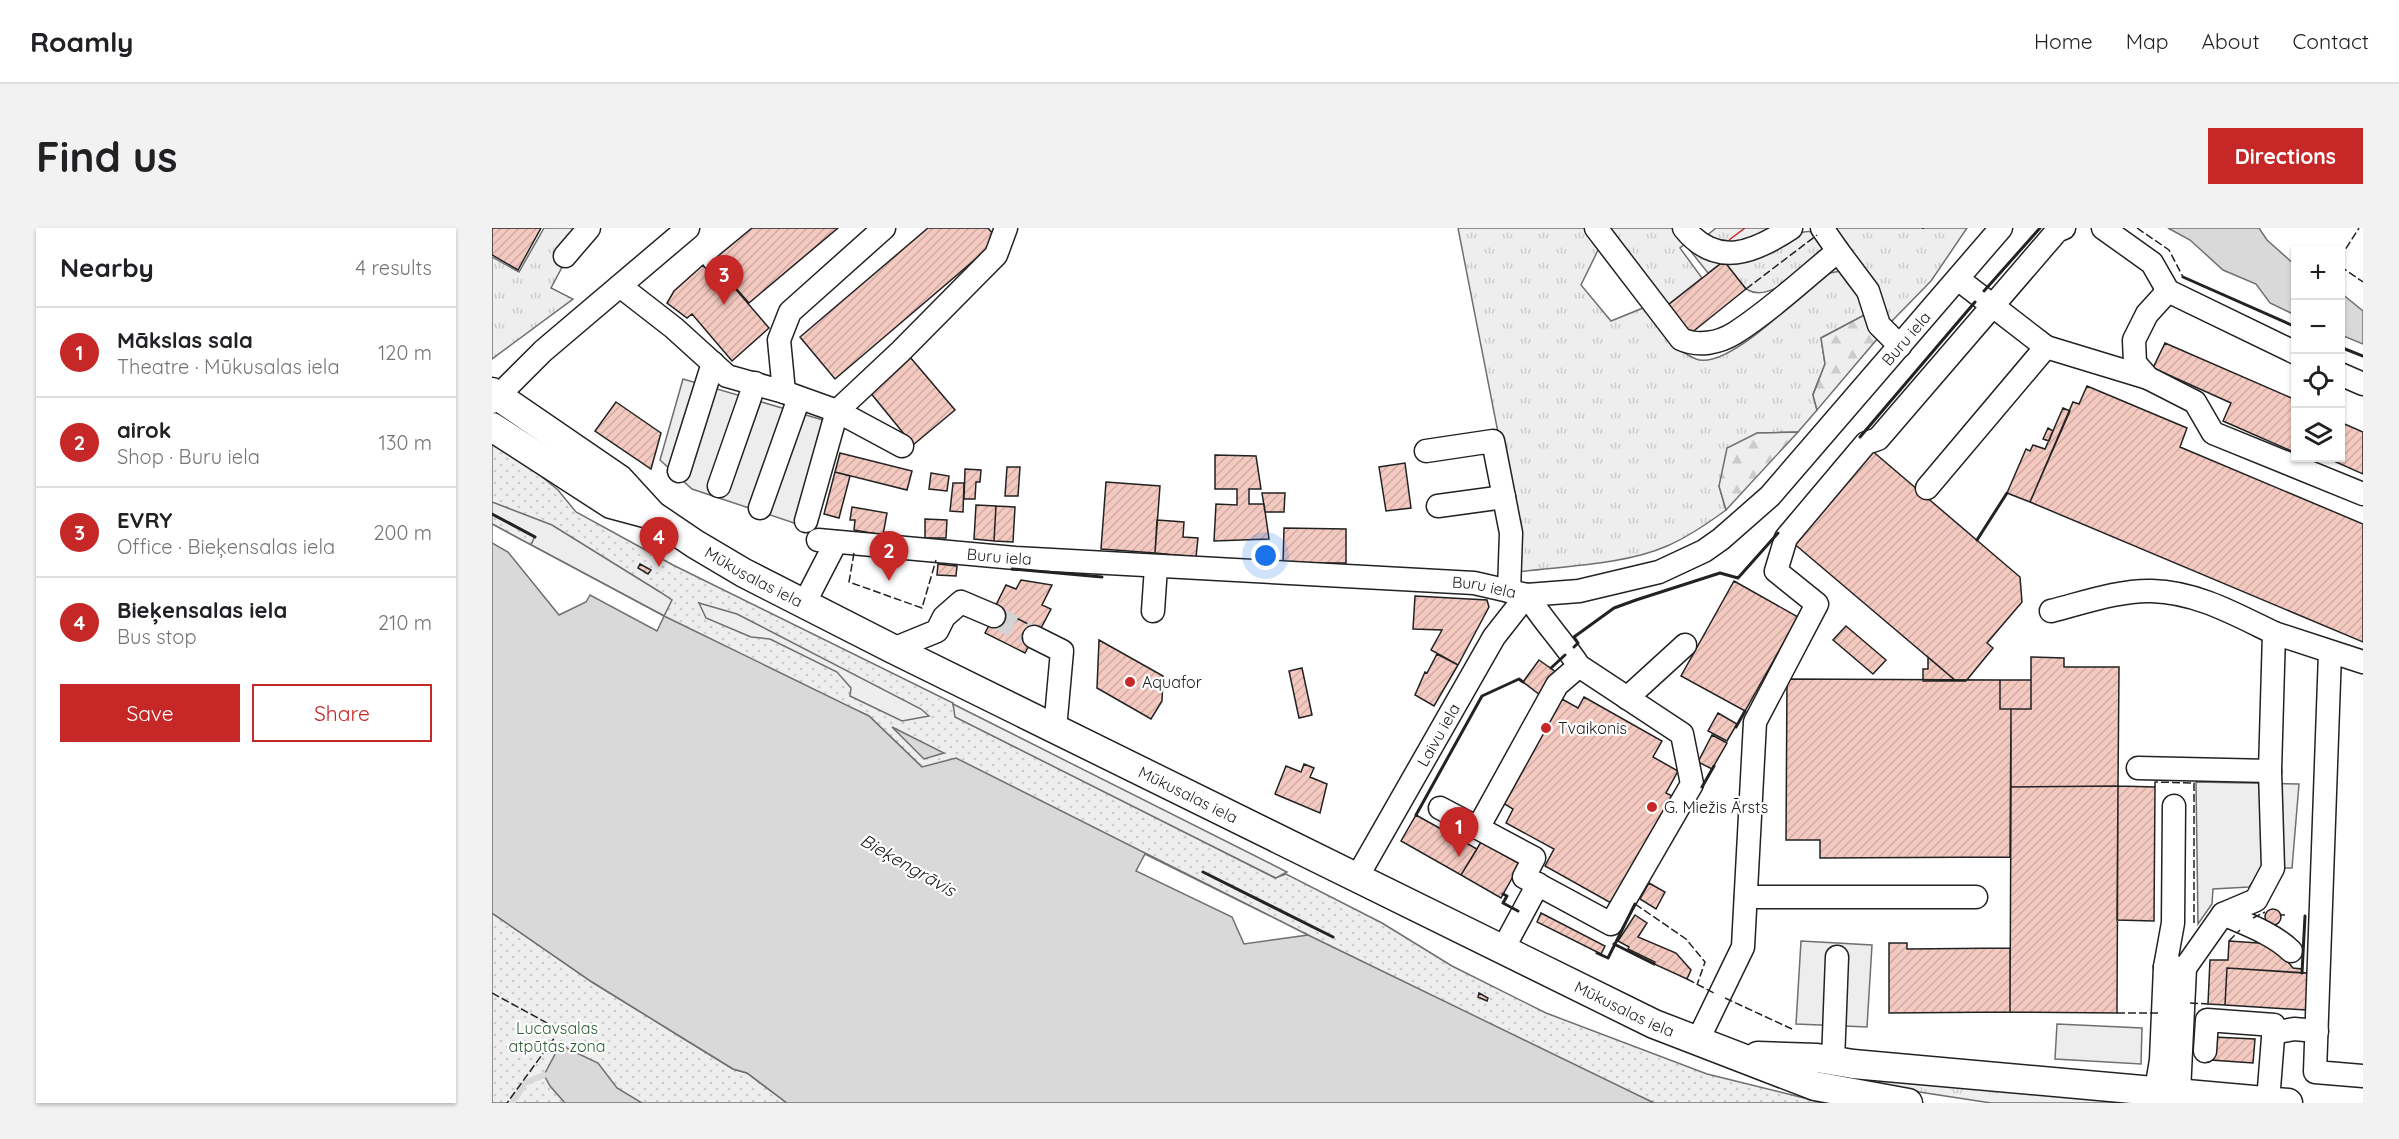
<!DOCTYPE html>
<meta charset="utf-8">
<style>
:root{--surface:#fff;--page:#f2f2f2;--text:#202124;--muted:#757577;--line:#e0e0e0;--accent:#c62828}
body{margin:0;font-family:Quicksand,sans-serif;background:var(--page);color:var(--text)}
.controls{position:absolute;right:18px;top:18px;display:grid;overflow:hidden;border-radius:0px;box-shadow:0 2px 4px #0004}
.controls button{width:54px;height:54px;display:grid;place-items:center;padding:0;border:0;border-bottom:2px solid var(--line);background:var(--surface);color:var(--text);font:30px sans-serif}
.you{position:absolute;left:774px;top:328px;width:21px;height:21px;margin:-15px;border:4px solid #fff;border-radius:50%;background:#1a73e8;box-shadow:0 0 0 9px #1a73e833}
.badge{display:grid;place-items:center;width:39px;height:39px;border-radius:50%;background:var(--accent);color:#fff;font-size:20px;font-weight:700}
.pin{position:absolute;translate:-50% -50px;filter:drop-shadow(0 2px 3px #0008)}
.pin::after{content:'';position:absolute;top:32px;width:21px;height:18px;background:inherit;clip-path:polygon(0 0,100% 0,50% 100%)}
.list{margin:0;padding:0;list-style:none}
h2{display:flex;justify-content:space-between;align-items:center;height:78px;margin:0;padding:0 24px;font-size:26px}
h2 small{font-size:20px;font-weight:400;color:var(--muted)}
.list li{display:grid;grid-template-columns:39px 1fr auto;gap:18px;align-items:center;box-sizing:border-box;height:90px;padding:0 24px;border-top:2px solid var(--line)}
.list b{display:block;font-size:22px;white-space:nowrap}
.list p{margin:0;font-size:20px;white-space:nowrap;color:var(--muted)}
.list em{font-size:20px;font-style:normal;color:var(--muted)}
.actions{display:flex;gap:12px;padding:18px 24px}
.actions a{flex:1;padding:14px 0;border:2px solid var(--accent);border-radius:0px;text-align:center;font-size:21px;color:var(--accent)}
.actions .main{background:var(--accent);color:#fff}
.icon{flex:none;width:33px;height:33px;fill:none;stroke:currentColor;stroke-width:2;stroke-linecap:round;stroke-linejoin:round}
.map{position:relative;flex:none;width:1871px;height:875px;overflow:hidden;border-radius:0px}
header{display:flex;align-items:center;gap:36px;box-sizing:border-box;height:84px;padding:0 30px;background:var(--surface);border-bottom:2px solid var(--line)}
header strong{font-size:28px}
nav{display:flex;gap:33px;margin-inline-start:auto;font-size:21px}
.intro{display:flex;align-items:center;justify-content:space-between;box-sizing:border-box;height:144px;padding:0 36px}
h1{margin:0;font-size:42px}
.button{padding:15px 27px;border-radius:0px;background:var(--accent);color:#fff;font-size:21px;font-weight:700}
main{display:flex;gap:36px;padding:0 36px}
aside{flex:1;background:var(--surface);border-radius:0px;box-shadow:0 2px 4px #0004}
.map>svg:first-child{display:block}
.grass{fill:url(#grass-tufts);stroke:#6f6f6f;stroke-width:1.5}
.forest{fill:url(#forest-firs);stroke:#6f6f6f;stroke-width:1.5}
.park{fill:url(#park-dots);stroke:#6f6f6f;stroke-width:1.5}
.pitch{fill:#eee;stroke:#6f6f6f;stroke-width:1.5}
.parking{fill:#ededed;stroke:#6f6f6f;stroke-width:1.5}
.water{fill:#d9d9d9;stroke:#6f6f6f;stroke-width:1.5}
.pier{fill:#fff;stroke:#6f6f6f;stroke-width:1.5}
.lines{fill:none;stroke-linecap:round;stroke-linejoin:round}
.stream{stroke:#d9d9d9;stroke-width:6}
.building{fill:url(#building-hatch);stroke:#222;stroke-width:1.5}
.minor-tunnel{stroke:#d3d3d3;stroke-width:22;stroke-dasharray:22 11;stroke-linecap:butt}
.minor-casing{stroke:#222;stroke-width:25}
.major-casing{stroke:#222;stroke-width:31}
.minor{stroke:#fff;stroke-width:22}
.major{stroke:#fff;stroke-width:28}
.fence{stroke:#222;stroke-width:1.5;stroke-dasharray:8 3;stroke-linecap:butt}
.wall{stroke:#222;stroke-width:3}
.power{stroke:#c62828;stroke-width:1.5;stroke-dasharray:21 4.5 3 4.5;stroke-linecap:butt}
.poi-dot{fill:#c62828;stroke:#fff;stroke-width:2}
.labels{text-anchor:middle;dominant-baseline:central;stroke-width:4.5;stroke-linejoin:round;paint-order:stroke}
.street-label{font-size:16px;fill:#222;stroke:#fff}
.poi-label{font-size:16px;fill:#222;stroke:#fff;text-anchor:start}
.park-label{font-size:16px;fill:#2f5e38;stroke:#fff}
.water-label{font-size:18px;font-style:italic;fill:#222;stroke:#fff}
</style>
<header>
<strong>Roamly</strong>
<nav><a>Home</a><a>Map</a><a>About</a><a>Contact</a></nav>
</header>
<div class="intro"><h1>Find us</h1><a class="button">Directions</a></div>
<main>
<aside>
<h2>Nearby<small>4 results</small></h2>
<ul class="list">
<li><span class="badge">1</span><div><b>Mākslas sala</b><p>Theatre · Mūkusalas iela</p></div><em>120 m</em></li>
<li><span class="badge">2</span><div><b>airok</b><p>Shop · Buru iela</p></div><em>130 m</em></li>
<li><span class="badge">3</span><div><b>EVRY</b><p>Office · Bieķensalas iela</p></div><em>200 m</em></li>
<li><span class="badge">4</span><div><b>Bieķensalas iela</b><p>Bus stop</p></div><em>210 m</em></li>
</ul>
<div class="actions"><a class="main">Save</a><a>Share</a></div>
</aside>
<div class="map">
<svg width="1871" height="875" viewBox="0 0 1871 875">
<defs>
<pattern id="grass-tufts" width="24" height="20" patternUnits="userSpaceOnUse" patternTransform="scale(1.5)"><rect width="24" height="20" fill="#eee"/><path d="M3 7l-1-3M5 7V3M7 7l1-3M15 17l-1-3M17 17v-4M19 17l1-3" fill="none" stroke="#ccc"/></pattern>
<pattern id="forest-firs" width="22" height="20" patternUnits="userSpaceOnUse" patternTransform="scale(1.5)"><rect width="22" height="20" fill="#eee"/><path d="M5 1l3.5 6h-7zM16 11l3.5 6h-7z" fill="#ccc"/></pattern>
<pattern id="park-dots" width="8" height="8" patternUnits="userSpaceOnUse" patternTransform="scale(1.5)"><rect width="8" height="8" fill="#eee"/><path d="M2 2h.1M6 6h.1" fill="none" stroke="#ccc" stroke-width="1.8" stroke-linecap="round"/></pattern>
<pattern id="building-hatch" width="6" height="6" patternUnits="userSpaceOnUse" patternTransform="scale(1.5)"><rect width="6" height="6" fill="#f3c9c0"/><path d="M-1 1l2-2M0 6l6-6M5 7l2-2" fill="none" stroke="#d0aca5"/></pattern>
</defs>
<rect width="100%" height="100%" fill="#fff"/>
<path class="grass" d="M52 0H91L59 60 81 71 0 131V29L27 44Z
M966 0H1094L1107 20 1089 57 1119 93 1151 80C1166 98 1181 122 1204 131 1235 143 1309 67 1332 46L1349 43 1378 84 1329 110 1333 136 1321 166 1325 182 1306 204 1265 205 1227 258 1234 282C1215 296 1196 309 1175 318 1132 337 1071 338 1025 344L1028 317Z
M1117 0H1185L1202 20 1300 7C1322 0 1321 2 1334 20 1318 34 1279 76 1256 62 1247 56 1239 42 1232 33L1216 45 1193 16 1188 20 1210 50 1176 77Z
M1224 0H1297L1260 22 1208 13Z
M1339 0H1475L1439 53 1397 96Z
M1362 847 1678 875H1499L1362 854Z"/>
<path class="forest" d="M1378 84 1386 110 1325 182 1321 167 1333 136 1329 110Z
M1306 204 1234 282 1227 258 1235 220 1265 205Z"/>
<path class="park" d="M0 214 49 248 66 262 84 284 181 337 461 475 464 489 783 650 794 646 890 695 960 738 1054 785 1215 846 1332 875H1162L430 539 377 488 0 316Z
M0 685 100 754 189 809 241 841 255 845 295 875H0Z"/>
<path class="pitch" d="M207 375 245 386 429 481 437 488 410 493 358 468 359 460 345 444 278 411 259 409 214 390Z"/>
<path class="parking" d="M191 151 348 197 317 300 200 261 168 232Z
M0 274 60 297 168 364 180 372 172 388 39 317 43 308 0 286Z
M461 476 795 644 784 650 463 489Z
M1704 554 1807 556 1800 640H1771L1757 659 1721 661 1720 676 1706 696Z
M1309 713 1380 717 1375 799 1304 796Z
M1565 796 1650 800 1649 836 1563 831Z"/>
<path class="water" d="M1676 0H1767L1775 12 1803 37V87L1778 75 1764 56 1731 42 1698 12Z
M1849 65 1871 83V116L1849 107Z
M0 296 172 388 377 488 430 539 464 530 816 707 1162 875H295L255 845 241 841 189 809 100 754 0 685Z
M400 499 452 525 432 531Z
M68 817 106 835 125 860 150 875H73L58 858 52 847Z"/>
<path class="pier" d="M0 296 172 388 165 403 98 367 94 374 67 387 16 324 0 315Z
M653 626 770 684 816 707 752 716 740 689 644 643Z"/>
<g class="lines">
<path class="stream" d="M20 875 33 855 52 847"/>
</g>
<path class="building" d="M0 0H49L26 42 0 27Z
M260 0H346L257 75 220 33Z
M436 0H496L506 12 343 151 308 109Z
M1232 33 1254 61 1198 106 1176 77Z
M222 36 277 100 240 133 200 86 195 90 175 75 182 63 211 37 215 42Z
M1673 115 1804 172V225L1731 193 1739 175 1661 140Z
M418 129 463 182 421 217 377 163Z
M1595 158 1695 200 1688 219 1871 296V414L1538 274 1581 174 1587 176Z
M124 174 169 205 159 241 103 203Z
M1571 180 1578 183 1538 274 1515 265 1534 221 1538 223 1541 217 1553 221Z
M1848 194 1871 204V246L1835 230H1848Z
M1556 200 1561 203 1557 213 1551 211Z
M1378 221 1528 349 1530 374 1495 415 1501 420 1474 453H1464L1300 314Z
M348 225 420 243 415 262 343 244Z
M723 227 764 228 769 261H757V276H772L777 311 722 313 724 276 745 277V261H723Z
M913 235 919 280 894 283 887 239Z
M515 239H528L526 268H513Z
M473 241 489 242 488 254H484L483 271H472Z
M343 244 358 248 347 290 332 286Z
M439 245 457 248 455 263 437 261Z
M614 254 668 258 663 325 609 321Z
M461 255H472L471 284 458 283Z
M770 265H793L792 284H773Z
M484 277 504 278 502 313 482 311Z
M504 278 523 279 521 314 502 313Z
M360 279 395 285 391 307 362 302 363 292H358Z
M433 291 455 292 454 310H433Z
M665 292 692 294 691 309 706 310 704 329 663 325Z
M792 300 854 301V335H791Z
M148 336 159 342 156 346 146 340Z
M446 336 465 338 464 348 445 347Z
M529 352 560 357 550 377 559 381 548 402 503 379 514 357 524 361Z
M1242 353 1306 389 1253 483 1189 448Z
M923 368 995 372 997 379 966 437 939 422 950 402 921 401Z
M506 381 546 401 533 425 493 405Z
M1354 398 1394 432 1381 446 1341 412Z
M607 412 671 448 670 473 659 491 605 460Z
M945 426 966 437 942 478 923 467 933 444 935 445Z
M1436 429 1464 453H1431V441H1436Z
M1539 429 1572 430V439H1627L1626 558 1519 559V481H1539Z
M1047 432 1064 444 1048 467 1031 454Z
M810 440 820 487 807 490 797 443Z
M1295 451 1508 452V481H1519L1518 629 1328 630V612H1294Z
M1508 452H1539V481H1508Z
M1092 469 1170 513 1161 529 1186 543 1174 565 1182 569 1119 675 1053 638 1062 621 1014 595 1021 581 1011 575 1070 471 1086 480Z
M1226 485 1245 496 1235 513 1216 503Z
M1220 507 1235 515 1220 541 1206 534Z
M812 536 822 540 818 549 835 556 828 585 783 566 794 538 809 544Z
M1626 558 1625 785 1518 784 1519 559Z
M1626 558 1663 559 1662 693 1625 692Z
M924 587 985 621 969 647 909 613Z
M989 614 1028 636 1009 670 969 647Z
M1157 655 1173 664 1164 681 1148 671Z
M1773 689a8 8 0 1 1 16 0a8 8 0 1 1-16 0Z
M1049 685 1113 718 1109 726 1045 694Z
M1143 687 1155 695 1146 709 1184 725 1199 742 1195 751 1162 736 1163 734 1136 721 1137 719 1126 713Z
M1737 713 1781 716 1801 740 1810 741V745L1735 740 1733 777 1716 776 1718 732H1736Z
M1397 715H1415V721L1518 720V784L1397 785Z
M1735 740 1816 745 1814 782 1733 777Z
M987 765 996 770 995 773 986 769Z
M1721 809 1763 811 1761 835 1719 832Z"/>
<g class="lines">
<path class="minor-tunnel" d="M502 388 542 409"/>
<g class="minor-casing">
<g id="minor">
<path d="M1104 0 1189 111C1206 119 1227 115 1243 105 1279 82 1313 50 1346 23L1376 63 1387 97 1408 118"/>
<path d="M1192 0C1225 41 1263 24 1299 0"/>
<path d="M1330 0 1346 23"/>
<path d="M1611 0 1660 35 1676 63 1804 125"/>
<path d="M73 28 97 0"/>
<path d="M1466 51 1554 119"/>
<path d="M128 58 182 100 235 148 292 164 345 183 410 218"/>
<path d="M1676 63 1655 86 1642 112 1643 135 1656 150 1703 174 1721 205 1871 266"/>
<path d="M1848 146 1871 156"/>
<path d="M292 164 287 112 298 84 392 0"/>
<path d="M0 174 51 123 196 0"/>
<path d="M934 223 1001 213 1019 305 1017 363"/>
<path d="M187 243 221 135"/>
<path d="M227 258 263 155"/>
<path d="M1435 260 1554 119 1656 150"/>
<path d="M946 278 1012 269"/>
<path d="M268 280 307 170"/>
<path d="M314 293 345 183 409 123 504 27 514 0"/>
<path id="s1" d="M326 312 523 330 982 355 1035 367 1087 363 1167 344 1212 323 1229 311 1278 268 1509 0"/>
<path d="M1035 367C1050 392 1071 413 1087 438L1190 506 1200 556 1119 696 1032 649 1042 630 986 600 1065 457 1087 438"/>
<path d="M312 376 344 314"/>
<path d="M661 383 664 339"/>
<path d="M1559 383C1591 375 1627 362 1660 363 1704 364 1743 386 1782 405L1778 543 1781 640 1764 672 1731 686 1693 740 1673 739"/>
<path d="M1782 405 1871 434"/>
<path d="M542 409 570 423 563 501"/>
<path d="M401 421 445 403 452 389 469 374 502 388"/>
<path d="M1838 425 1823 844 1871 848"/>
<path d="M1135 470 1193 417"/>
<path d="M1646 540 1778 543"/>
<path d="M948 580 986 600"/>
<path id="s2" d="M864 651 1002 409 1035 367"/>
<path d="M1254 669H1484"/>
<path d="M1731 686C1754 696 1782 706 1799 723"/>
<path d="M1010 723 1046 656"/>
<path d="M1781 805 1802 801 1825 803"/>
<path d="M1205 814 1251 719 1263 494 1325 376 1284 343 1294 310 1374 215 1386 211 1565 3 1572 0"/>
<path d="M1713 823 1715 792 1782 797 1776 873"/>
<path d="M1341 833 1345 729"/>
<path d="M1664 862 1669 832 1673 739 1681 695 1682 578"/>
<path d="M1687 864 1693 740"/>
</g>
</g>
<g class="major-casing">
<g id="major">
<path id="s3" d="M0 164 127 251 160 287 203 316 252 345 401 421 1162 796 1323 858 1416 875"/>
<path d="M0 199 119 276 160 287"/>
<path d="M1266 828 1325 830 1361 836 1796 875"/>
</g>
</g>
<use href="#minor" class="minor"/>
<use href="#major" class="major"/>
<path class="fence" d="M1430 0H1432
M1645 0 1677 22 1691 49
M1848 30 1867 0
M1848 38 1871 54
M1254 61 1325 7
M362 325 357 354 430 380 444 332
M1663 559V554L1702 555V696
M1143 676 1194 711 1213 734 1205 757
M1789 687H1793
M1761 690 1773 684
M1737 713 1748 702
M1195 751 1222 765
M0 765 68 802 15 875
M1233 770 1300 801
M1698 775 1716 776
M1625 785H1666"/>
<path class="wall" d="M1691 49 1804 99
M1492 63 1548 0
M1848 119 1871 128
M1368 209 1483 74
M0 286 43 309
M1485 312 1515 265
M520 341 610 349
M1082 419 1086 415 1082 409 1122 380 1144 372 1228 345 1246 350 1286 305
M1059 440 1073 427
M1244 499 1253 483
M1210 559 1222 538
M924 587 990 468 1027 451 1031 454
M711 644 841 709
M1011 666 1015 668 1011 675 1026 683
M1122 716 1162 736
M1105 725 1116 730 1143 676
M1810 745 1813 688"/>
<path class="power" d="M1237 12 1253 0"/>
</g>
<g class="poi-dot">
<circle cx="638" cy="454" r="6"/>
<circle cx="1054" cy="500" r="6"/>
<circle cx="1160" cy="579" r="6"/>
</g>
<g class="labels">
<g class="street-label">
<text stroke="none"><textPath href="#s1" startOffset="1190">Buru iela</textPath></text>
<text stroke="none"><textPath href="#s1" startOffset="182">Buru iela</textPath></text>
<text stroke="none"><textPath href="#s3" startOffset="322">Mūkusalas iela</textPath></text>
<text stroke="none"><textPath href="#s1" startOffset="668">Buru iela</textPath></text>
<text stroke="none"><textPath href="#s2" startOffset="166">Laivu iela</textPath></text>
<text stroke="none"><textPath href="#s3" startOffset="808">Mūkusalas iela</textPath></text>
<text stroke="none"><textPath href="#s3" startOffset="1294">Mūkusalas iela</textPath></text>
</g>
<g class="poi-label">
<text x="650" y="454">Aquafor</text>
<text x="1066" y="500">Tvaikonis</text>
<text x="1172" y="579">G. Miežis Ārsts</text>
</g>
<g class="park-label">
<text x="65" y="800">Lucavsalas<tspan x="65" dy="18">atpūtas zona</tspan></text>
</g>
<g class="water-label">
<text transform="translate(416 637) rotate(30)">Bieķengrāvis</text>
</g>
</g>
</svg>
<div class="controls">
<button>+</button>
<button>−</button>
<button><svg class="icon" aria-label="locate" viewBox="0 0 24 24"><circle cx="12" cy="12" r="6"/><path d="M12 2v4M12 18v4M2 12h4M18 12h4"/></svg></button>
<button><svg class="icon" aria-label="layers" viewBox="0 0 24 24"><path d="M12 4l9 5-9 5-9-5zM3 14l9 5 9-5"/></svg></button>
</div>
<div class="you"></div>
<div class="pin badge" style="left:967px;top:629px">1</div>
<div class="pin badge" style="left:397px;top:353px">2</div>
<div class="pin badge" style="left:232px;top:77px">3</div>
<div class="pin badge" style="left:167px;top:339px">4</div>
</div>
</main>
